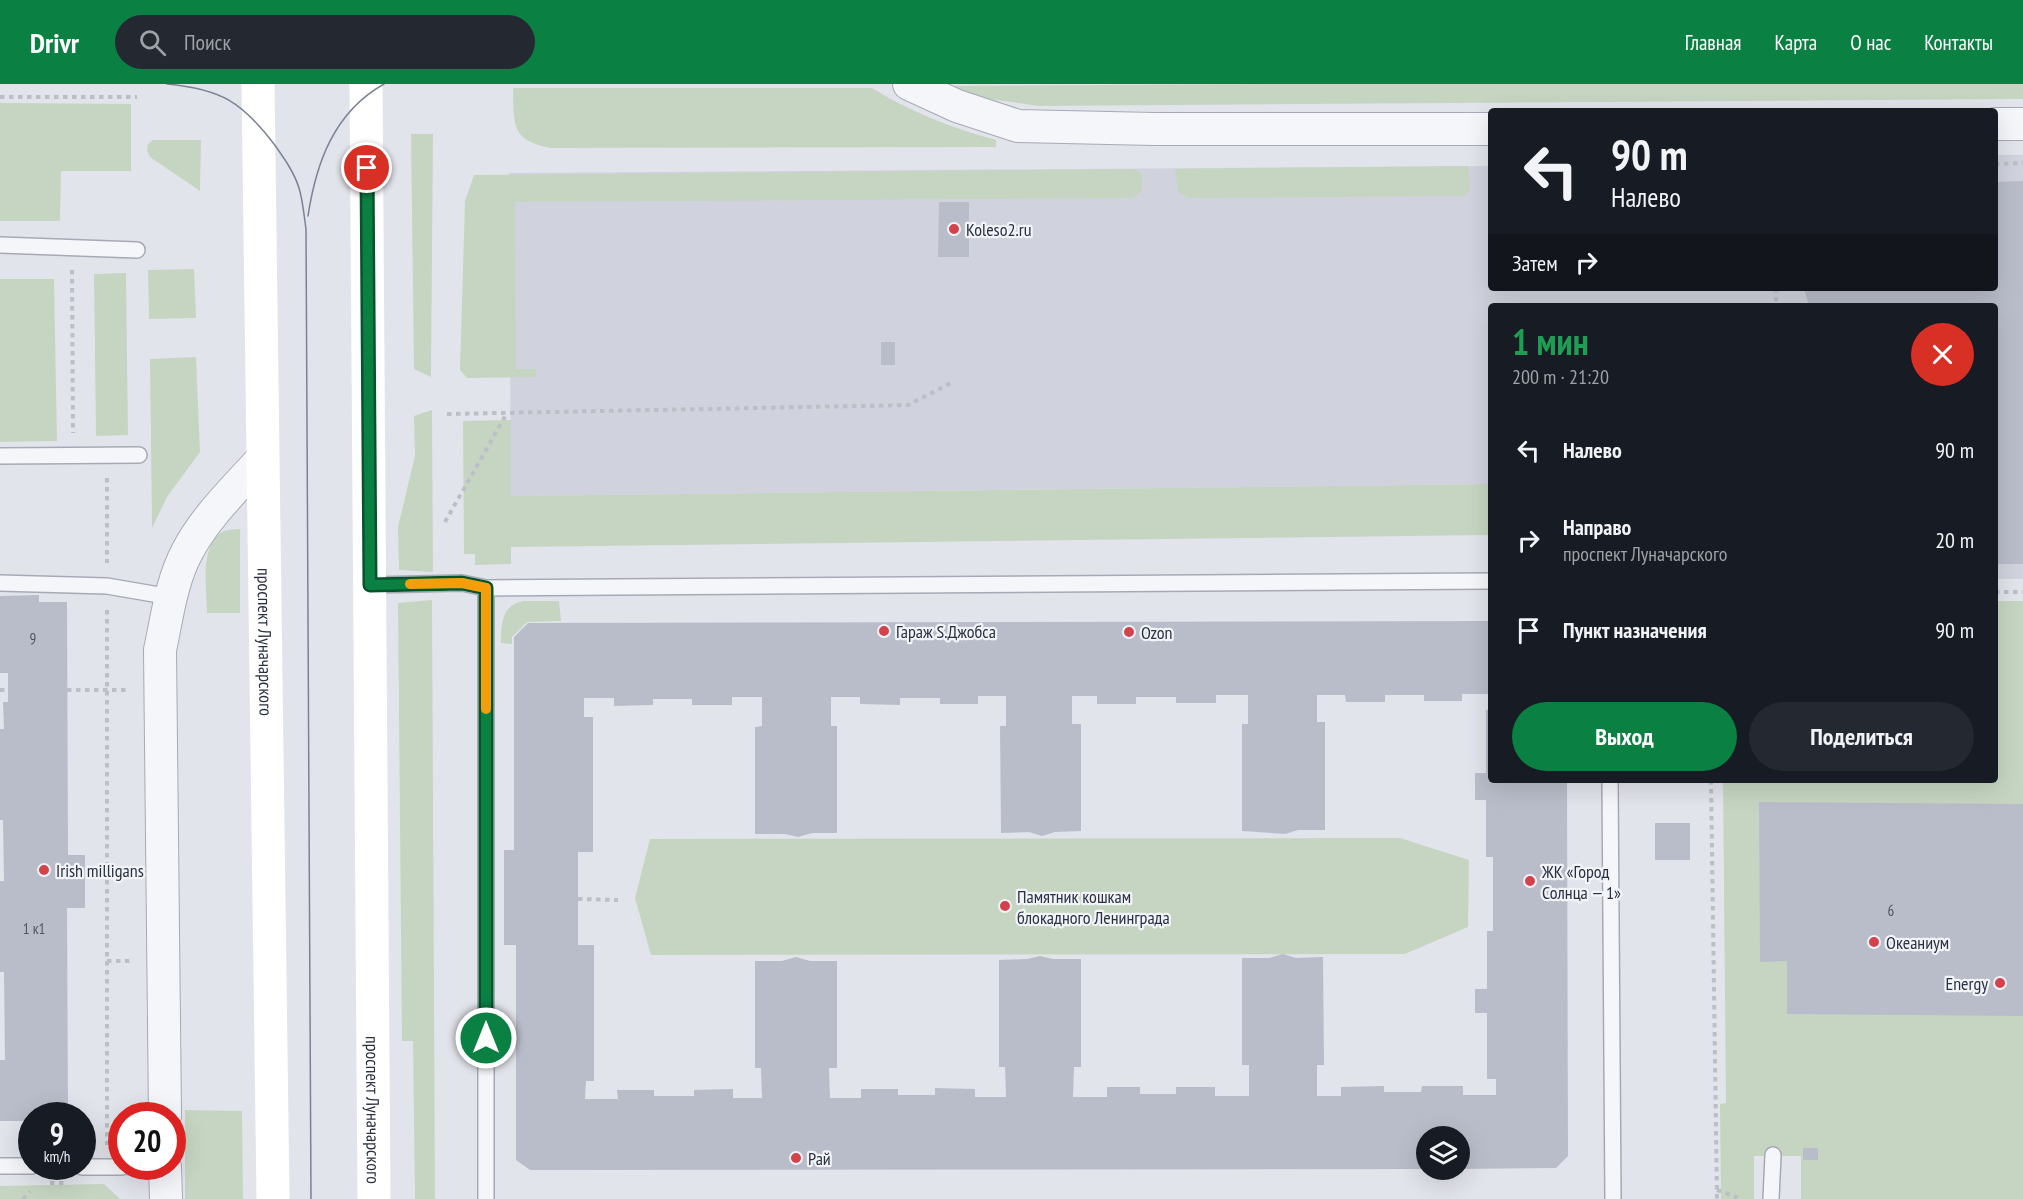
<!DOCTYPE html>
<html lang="ru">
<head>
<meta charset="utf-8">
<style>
  :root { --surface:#171b24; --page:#242831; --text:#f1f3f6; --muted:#9ea1a6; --accent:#0b8043 }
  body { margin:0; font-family:"PT Sans Narrow",sans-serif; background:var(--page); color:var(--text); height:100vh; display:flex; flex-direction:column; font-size:22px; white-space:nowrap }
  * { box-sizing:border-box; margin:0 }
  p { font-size:20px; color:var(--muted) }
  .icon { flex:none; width:33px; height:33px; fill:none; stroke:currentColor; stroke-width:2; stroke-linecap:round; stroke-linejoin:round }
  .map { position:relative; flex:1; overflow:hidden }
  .details { position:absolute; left:1488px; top:219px; width:510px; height:480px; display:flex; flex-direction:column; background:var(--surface); border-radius:6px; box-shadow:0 6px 24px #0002 }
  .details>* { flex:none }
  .banner { position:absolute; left:1488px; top:24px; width:510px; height:183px; border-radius:6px; box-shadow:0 6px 24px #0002; background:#171b24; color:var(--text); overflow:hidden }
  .tools { position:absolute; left:1416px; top:1042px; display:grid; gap:12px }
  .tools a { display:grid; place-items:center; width:54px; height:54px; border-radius:50%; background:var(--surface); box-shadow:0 6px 24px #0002; font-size:30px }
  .speed { position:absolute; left:18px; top:1018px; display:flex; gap:12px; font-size:30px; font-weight:700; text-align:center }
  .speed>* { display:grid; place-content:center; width:78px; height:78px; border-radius:50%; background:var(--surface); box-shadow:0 6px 24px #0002; line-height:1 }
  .speed small { font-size:15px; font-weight:400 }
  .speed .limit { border:9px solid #d22; background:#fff; color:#111 }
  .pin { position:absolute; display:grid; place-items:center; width:51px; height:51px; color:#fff; margin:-26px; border:3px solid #fff; border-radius:50%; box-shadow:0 2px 6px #0007 }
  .me { position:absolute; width:66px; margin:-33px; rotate:0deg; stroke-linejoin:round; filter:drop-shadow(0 0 4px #0008) }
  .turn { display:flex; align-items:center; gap:21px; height:126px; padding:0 24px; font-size:27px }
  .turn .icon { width:78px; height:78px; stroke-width:2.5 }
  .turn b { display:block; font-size:42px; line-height:51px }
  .then { display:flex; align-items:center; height:57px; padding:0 24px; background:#0003; gap:12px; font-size:22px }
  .round { display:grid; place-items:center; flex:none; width:63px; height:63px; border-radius:32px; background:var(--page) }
  .headline { display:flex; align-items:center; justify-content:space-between; height:102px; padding:0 24px }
  h1 { font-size:36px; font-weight:700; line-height:45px; color:#1e9e55 }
  .action { display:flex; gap:12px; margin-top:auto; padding:12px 24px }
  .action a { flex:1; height:69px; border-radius:36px; background:var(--accent); color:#fff; font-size:24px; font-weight:700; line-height:69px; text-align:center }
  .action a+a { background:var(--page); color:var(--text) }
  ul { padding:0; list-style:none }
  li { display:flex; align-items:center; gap:18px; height:90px; padding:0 24px }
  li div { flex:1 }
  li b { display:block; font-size:22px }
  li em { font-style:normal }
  header { display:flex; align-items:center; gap:36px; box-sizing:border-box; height:84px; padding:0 30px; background:var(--accent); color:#fff }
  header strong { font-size:28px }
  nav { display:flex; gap:33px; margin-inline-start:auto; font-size:21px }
  .search { width:420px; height:54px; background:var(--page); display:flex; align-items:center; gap:15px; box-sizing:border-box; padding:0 21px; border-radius:33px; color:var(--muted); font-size:22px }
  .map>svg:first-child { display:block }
  .built { fill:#d0d3dd }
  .green { fill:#c6d5c2 }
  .building { fill:#b9bdc9 }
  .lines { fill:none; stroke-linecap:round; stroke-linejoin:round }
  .service-casing { stroke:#a7aab6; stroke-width:18 }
  .minor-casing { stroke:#a7aab6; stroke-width:34 }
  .path { stroke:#bcbfc6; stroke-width:4; stroke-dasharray:4.5 4.5; stroke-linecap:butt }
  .service { stroke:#f5f6f9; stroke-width:15 }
  .minor { stroke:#f5f6f9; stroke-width:32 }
  .secondary { stroke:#fff; stroke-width:33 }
  .tram { stroke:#7a8295; stroke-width:1.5 }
  .route-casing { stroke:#07532c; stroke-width:15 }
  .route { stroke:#0b8043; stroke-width:10 }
  .slow { stroke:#f59e0b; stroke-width:10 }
  .poi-dot { fill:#d4424c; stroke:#f2f4f8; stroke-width:2 }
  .labels { text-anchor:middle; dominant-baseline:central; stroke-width:4.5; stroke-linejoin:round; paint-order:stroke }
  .number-label { font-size:15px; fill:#4d5365 }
  .poi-label { font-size:18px; fill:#293044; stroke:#f2f4f8; text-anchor:start }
  .street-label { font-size:18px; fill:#293044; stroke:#f2f4f8 }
</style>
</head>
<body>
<header>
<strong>Drivr</strong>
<div class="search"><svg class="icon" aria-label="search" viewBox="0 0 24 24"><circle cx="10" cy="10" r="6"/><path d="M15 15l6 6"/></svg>Поиск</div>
<nav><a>Главная</a><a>Карта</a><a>О нас</a><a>Контакты</a></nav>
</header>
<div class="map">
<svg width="2023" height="1115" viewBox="0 0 2023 1115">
  <rect width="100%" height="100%" fill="#e2e4eb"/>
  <!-- built -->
  <path class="built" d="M1995,71h28v424h-28v-273h-504v178l-980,12 -2,-323 982,-7v122h504z"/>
  <!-- green -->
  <path class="green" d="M1265,0h758v15l-984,7 -57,-8 -30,-12z
    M513,4h359c39,24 79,40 124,52v7l-445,1c-41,-7 -37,-25 -38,-60z
    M0,19l131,1v67h-70l-1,50h-60z
    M411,50h22l-2,243 -17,-8z
    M153,56h48l-1,51 -50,-34 -3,-6 1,-7z
    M1468,82l2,24 -6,6 -276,2 -10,-7 -3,-22z
    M1136,85l6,5v16l-9,8 -618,4 1,167h20l1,8 -70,1 -7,-8 5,-169 9,-26z
    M194,185l2,49 -47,1 -1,-49z
    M126,189l2,162 -32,1 -2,-162z
    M0,195h54l3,162 -57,1z
    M196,273l4,95 -33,45 -15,31 -2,-169z
    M432,326l1,162 -34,-2 -1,-43 17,-71 -1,-40z
    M511,336v76l980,-12v51l-980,12v17l-36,1v-11h-11l-1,-133z
    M240,445v84h-33c0,-22 -8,-68 15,-81 4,-3 13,-2 18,-3z
    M432,516l3,599h-20l-2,-158h-11l-4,-438z
    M524,517h35l2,20 -34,1 -15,15v7l-11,-1c0,-19 0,-38 23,-42z
    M1995,517h28v598h-222v-43h-47v43h-33l-1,-95 6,-1 -3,-323h272z
    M1400,754l69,22 -1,67 -63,27 -754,1 -16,-57 15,-59z
    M185,1026l57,1 1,88h-58z
    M104,1100l16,15h-120v-13z"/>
  <!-- building -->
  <path class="building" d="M2023,97v383h-28v-258h-186l-5,-18h191v-106z
    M939,118h30v55h-31z
    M881,258h14v23h-14z
    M39,511v7h28l1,253h17v53h-18l1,208h-36v5h-32v-61h5l-1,-88h-4v-91h4l-1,-61h-3v-91h4l-1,-27h5v-29h-8v-77z
    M1491,537v73h-29v7h-38v-6h-39v7h-39l-1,-7h-28v27h8v108h-27l-13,4 -43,-3v-107h6v-29h-32v8h-40v-6h-40v7h-39v-8h-25v28h9v107l-26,1 -13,4 -13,-4 -28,1 -1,-107h6v-30h-28v8h-38v-6h-40v7l-40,-1v-7h-29v29h6v107h-25l-14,4 -13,-3h-30v-107l7,-1v-29h-30v8h-40v-6h-39v6l-39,1v-8h-30v19h9v135h-15v93h16v136h-8l-1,18h33l-1,-9h37v6h40v-6l39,-1v9h29l-1,-30h-6v-107h27l14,-4 14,4h27v107h-8l1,30h31v-9h37v6h37v-7l40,1v8h31l-1,-30h-6v-107l28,-1 13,-3 13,3h28v108h-7l-1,30h34v-10h33v7h36v-7h39v9h34v-31h-7v-107h27l14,-4 13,4 27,-1 1,108h-7v31h24v-9l43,-1v6h37l1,-6h41v9h33v-16h-9v-66h-12v-24h12v-58h6v-74h-7v-57h-11v-27h11v-63l5,-1v71h76l1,376 -12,12 -96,1v-32h-34v32l-896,1 -14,-10v-215h-12v-95h10v-213l14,-14z
    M1759,718l264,2v212l-236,-2v-53l-27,1z
    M1655,739h35v37h-35z
    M1803,1064h15v12h-15z"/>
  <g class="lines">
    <defs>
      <path id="service" d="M0,161l137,5
        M0,372l139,-1
        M0,499l107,3 64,11
        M371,501l91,-2 24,5 1005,-7
        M486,504v611
        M1610,696l3,419
        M0,1082h32
        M82,1083h40
        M130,1083h30
        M1771,1115l2,-44"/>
      <path id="minor" d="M909,0l48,22 61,20 136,3h337
        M1995,40h28
        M165,1032l-5,-466c7,-32 11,-68 27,-98 18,-35 49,-64 75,-93
        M165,1083l1,32"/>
    </defs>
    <!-- service casing -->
    <use href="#service" class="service-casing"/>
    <!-- minor casing -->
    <use href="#minor" class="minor-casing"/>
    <!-- path -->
    <path class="path" d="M0,13h137
      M1995,80l28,-1
      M72,186l1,163
      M1776,204v18
      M447,330l461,-9 43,-22
      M107,394v85
      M445,438l62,-109
      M1995,508h28
      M107,526v535
      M0,606h8
      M67,606h61
      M1711,696l6,419
      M578,815l40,1
      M107,877h26
      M50,1099h16
      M1717,1106l25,9
      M23,1115l7,-8"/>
    <!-- service -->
    <use href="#service" class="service"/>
    <!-- minor -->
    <use href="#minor" class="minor"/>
    <!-- secondary -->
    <g class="secondary">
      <path id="s1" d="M258,0l15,1115"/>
      <path id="s2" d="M366,0l8,1115"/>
    </g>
    <!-- tram -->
    <path class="tram" d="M167,0c54,5 75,18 107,60 10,14 20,28 25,44 4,13 5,28 7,41l5,970
      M308,132c8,-53 26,-104 76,-132"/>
  </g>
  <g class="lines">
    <defs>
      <path id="route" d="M367,84l3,417 92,-2 24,5v450"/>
    </defs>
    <!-- route casing -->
    <use href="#route" class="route-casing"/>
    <!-- route -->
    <use href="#route" class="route"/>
    <!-- slow -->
    <path class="slow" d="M410,500l52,-1 24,5v121"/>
  </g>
  <!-- markers -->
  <g class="poi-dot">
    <circle cx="954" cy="145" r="6"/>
    <circle cx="884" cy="547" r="6"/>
    <circle cx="1129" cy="548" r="6"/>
    <circle cx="44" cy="786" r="6"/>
    <circle cx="1530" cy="797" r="6"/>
    <circle cx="1005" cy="822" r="6"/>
    <circle cx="1874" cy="858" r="6"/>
    <circle cx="2000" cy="899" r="6"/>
    <circle cx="796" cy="1074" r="6"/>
  </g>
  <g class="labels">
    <!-- number labels -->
    <g class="number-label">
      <text x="33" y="554">9</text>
      <text x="1891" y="826">6</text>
      <text x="34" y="844">1 к1</text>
    </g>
    <!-- poi labels -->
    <g class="poi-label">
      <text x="966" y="145">Koleso2.ru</text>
      <text x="896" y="547">Гараж S.Джобса</text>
      <text x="1141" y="548">Ozon</text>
      <text x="56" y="786">Irish milligans</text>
      <text x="1542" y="787">ЖК «Город<tspan x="1542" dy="21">Солнца — 1»</tspan></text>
      <text x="1017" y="812">Памятник кошкам<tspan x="1017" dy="21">блокадного Ленинграда</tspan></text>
      <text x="1886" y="858">Океаниум</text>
      <text x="1988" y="899" text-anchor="end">Energy</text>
      <text x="808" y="1074">Рай</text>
    </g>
    <!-- street labels -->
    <g class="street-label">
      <text stroke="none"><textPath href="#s1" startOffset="558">проспект Луначарского</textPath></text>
      <text stroke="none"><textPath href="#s2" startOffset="1026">проспект Луначарского</textPath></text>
    </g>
  </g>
</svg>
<div class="tools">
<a><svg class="icon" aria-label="layers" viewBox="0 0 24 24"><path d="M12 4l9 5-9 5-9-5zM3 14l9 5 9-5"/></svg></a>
</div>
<div class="speed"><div>9<small>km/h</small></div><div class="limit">20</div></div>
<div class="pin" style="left:367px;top:84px;background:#d93025"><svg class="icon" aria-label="arrive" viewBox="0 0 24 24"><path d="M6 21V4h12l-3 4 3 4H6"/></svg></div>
<svg class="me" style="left:486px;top:954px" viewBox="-20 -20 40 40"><circle r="17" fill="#0b8043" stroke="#fff" stroke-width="3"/><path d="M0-11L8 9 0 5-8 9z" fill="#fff"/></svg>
<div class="banner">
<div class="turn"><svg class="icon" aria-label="left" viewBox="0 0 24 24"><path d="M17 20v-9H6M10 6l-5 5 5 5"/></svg><div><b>90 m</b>Налево</div></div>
<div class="then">Затем<svg class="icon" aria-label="right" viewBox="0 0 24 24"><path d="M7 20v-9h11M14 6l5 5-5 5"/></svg></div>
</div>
<section class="details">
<div class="headline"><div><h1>1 мин</h1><p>200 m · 21:20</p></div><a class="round" style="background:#d93025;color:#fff"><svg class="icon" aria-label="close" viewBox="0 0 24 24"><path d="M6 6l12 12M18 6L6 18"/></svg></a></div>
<ul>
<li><svg class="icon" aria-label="left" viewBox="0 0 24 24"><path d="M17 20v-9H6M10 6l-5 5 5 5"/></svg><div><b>Налево</b></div><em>90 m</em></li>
<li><svg class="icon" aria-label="right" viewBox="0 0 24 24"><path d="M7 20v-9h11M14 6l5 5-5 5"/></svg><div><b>Направо</b><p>проспект Луначарского</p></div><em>20 m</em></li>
<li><svg class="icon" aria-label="arrive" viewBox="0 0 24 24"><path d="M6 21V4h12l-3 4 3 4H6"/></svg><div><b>Пункт назначения</b></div><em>90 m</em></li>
</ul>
<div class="action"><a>Выход</a><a>Поделиться</a></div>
</section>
</div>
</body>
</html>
